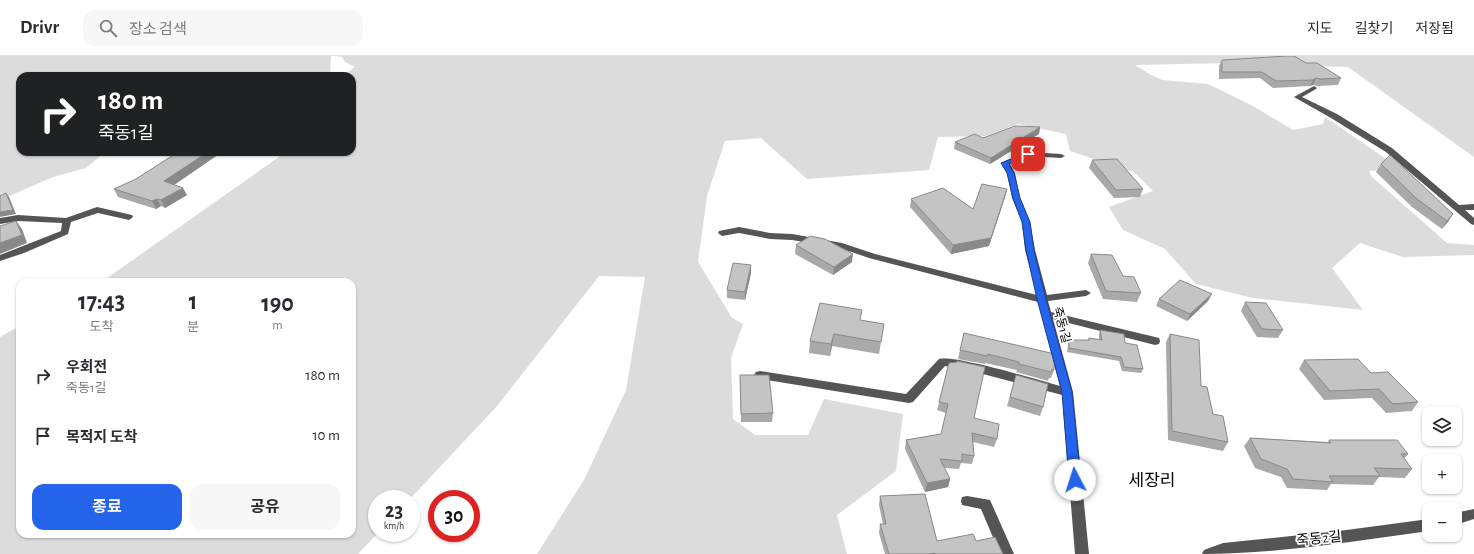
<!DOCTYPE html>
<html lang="ko">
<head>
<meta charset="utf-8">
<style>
  :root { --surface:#fff; --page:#f7f7f7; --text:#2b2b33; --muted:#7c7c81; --line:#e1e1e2; --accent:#2563eb }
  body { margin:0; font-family:"Alegreya Sans","Noto Sans KR",sans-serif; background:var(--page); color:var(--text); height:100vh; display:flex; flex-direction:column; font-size:15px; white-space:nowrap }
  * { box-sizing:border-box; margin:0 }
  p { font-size:13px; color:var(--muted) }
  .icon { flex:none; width:22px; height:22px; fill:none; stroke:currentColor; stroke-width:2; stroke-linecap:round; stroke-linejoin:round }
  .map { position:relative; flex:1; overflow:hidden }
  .side { position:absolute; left:16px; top:222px; width:340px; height:260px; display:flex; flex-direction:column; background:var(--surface); border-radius:12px; box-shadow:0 1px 3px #0004 }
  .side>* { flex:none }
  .banner { position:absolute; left:16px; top:16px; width:340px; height:84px; border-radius:12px; box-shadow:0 1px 3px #0004; background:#202124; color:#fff; overflow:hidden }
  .tools { position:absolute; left:1422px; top:350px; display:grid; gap:8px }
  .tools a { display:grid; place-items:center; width:40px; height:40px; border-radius:8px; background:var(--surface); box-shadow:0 1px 3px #0004; font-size:20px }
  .speed { position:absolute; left:368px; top:434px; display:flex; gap:8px; font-size:20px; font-weight:700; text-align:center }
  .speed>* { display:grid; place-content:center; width:52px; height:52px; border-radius:50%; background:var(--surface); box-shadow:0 1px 3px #0004; line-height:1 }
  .speed small { font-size:10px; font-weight:400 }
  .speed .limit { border:6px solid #d22; background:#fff; color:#111 }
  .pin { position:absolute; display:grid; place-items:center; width:34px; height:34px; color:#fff; margin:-17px; border-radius:8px; box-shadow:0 2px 6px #0006 }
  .me { position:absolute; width:44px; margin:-22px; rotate:355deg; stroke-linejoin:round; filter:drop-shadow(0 0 3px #0008) }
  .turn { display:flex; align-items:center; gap:14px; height:84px; padding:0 16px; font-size:18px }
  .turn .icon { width:52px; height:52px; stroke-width:2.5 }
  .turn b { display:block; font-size:28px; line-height:34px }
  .eta { display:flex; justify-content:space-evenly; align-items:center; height:68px; text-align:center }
  .eta b { font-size:24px; font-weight:700; line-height:28px }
  .action { display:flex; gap:8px; margin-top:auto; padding:8px 16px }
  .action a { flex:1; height:46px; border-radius:12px; background:var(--accent); color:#fff; font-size:16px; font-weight:700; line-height:46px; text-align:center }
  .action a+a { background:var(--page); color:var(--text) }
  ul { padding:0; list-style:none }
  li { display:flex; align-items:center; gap:12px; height:60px; padding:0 16px }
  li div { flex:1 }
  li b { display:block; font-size:15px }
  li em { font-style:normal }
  header { display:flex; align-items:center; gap:24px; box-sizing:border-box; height:56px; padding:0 20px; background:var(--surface); border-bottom:1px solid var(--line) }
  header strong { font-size:19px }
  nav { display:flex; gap:22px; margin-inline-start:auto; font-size:14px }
  .search { width:280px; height:36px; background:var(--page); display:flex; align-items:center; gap:10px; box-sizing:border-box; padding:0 14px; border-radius:12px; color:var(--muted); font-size:15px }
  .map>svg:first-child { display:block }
  .green { fill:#dcdcdc }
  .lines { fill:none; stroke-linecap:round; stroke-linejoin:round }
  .minor { fill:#555; fill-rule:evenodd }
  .wall { fill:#a9a9a9 }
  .shaded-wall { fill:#898989 }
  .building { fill:#c4c4c4; stroke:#898989 }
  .route { fill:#2563eb; stroke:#184099 }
  .labels { text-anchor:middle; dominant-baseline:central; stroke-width:3.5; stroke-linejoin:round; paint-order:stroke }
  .street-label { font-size:12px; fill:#000; stroke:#fff }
  .near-street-label { font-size:14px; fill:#000; stroke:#fff }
  .near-quarter-label { font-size:17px; fill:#000; stroke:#fff }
</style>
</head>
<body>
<header>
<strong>Drivr</strong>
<div class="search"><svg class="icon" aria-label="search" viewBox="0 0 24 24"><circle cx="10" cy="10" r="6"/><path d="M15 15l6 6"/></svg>장소 검색</div>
<nav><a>지도</a><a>길찾기</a><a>저장됨</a></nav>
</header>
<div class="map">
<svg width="1474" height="498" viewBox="0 0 1474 498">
  <rect width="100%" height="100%" fill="#fff"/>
  <!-- green -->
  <path class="green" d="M0,0h331l-1,20h-310v76h85l-19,16 -33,9 -53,23z
    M334,0h1140v101l-126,-90 -120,-4 -93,2 16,10 12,5 45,4 43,21 42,25 30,-6 2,-7 76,52 -32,2 2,5 76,67 27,2v10l-71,2 -43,-14 -28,25 31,42 -110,-12 -57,-14 -31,-35 -42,-19 -14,-23 44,-16 -19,-19 -64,-21 -4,-17 -48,-10 -32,12 -48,1 -9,33 -122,9 -46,-41 -36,3 -18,55 -9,66 34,56 11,6 -12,34 2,61 22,16h53l16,-36 79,15 -7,57 -59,44 10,39h-310l47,-74 42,-90 19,-113 -46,-1 -102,130 -87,93h-33l1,34 -20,21h-358v-217l20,-11v208h332v-252h-253l11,-6 176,-124h66v-76h-6l-1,-2 10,-7 -10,-5 -3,-5z"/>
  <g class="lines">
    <!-- minor -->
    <path class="minor" d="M1314,30l3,2 -1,1 -14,8 35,17 55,34 67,57 15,-1v6h-9l9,8v7l-3,-1 -85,-72 -55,-34 -37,-21z
      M1028,96l33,2 4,2 -4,2 -32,-2 -19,8 5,9 5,25 10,24 5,28 12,45 39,-5 5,3 -5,3 -38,5 3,11 104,25 4,1 1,3 -1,3 -4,1 -102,-26 20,73 16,162h-14l-13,-159 -98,-26 -19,-3 -32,36 -4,1 -149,-24 -4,-1 -2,-3 2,-3 4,-1 146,23 33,-35c17,-4 99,21 121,27l-22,-84 -169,-44 -29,-10 -48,-8 -22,-1 -31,-6 -17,3 -4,-3 1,-2 20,-4 31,6 22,1 50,9 33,11 162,41 -12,-45 -3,-28 -10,-24 -5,-25 -6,-10z
      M97,151l35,8 1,2 -4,3 -31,-7 -27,9 -3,12 -44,19 -24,8v-6l61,-24 1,-8 -44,-2 -18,3v-6l18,-3 48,3z
      M967,440l23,4 24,54h-14l-19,-45 -19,-4 -1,-4 1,-4z
      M1474,453v10l-19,6v-12z
      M1429,463v12c-75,10 -151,23 -227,23l2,-4 19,-7 116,-12z"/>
  </g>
  <!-- wall -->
  <path class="wall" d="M1222,4l84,3 35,15 -3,7 -21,1 -4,-1 -3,1 -37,2 -13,-10 -41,1v-13z
    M1040,71l-1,7 -49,30 -36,-15 1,-7 28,-4z
    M178,96h44l-48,33 13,10 -22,13 -4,-2 -5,3 -38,-12 -4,-8 22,-10z
    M1092,104l51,29 -3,8 -26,1 -25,-30z
    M1381,108l72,50 -11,15 -30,-22 -36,-35z
    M1007,133l-2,8 -16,49 -38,8 -41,-47 1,-8 62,10z
    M796,189l56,17 -19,13 -38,-21z
    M1091,198l32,22 18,17 -4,9 -34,-3 -15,-36z
    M751,209v8l-6,27 -18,-2v-8z
    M1159,243l49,2 -21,20 -31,-15z
    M1245,246l38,28 -5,8 -21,-1 -16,-26z
    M860,264l24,4 -5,30 -47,-8 -2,10 -21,-3 1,-12z
    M1100,274l25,13 18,26 -2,4 -19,-2 -3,-10 -52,-9 1,-7 1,-5h19l1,-2 10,1v-5z
    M964,277l90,37 -3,8h-2l-1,3 -32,-9 1,-2 -32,-7v1l-27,-5z
    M1170,278l31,52 12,28 15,28 -5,9 -55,-11 -2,-98z
    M1304,304l67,13 47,29 -6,9 -26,2 -14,-15 -48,2 -25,-31z
    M949,307l25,55 23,21 -3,8 -21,-5 1,14 -2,8 -11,-1 -2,6 -15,-1 6,11 -2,8 -23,5 -20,-43 1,-9 35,-6 5,-21 -9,-3z
    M1016,319l27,32 -3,9 -33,-10z
    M740,320l33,37 -1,9h-31z
    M1250,382l78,4 1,-2 79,14 -4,5 8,10 -7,9 -26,-1 -6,8 -42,-1 -4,6 -40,-2 -6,-11 -26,-9 -11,-22z
    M880,440l57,45h39l27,13h-118l-6,-21 1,-9h3l-4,-19z"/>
  <!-- shaded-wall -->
  <path class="shaded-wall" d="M1316,22l-3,7 -3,1 3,-6z
    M1040,71l-1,7 -49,30 1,-6z
    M208,96h14l-54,37 -4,-8z
    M183,132l4,7 -22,13 -4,-8z
    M1007,133l-2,8 -16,49 -38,8 2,-9z
    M6,137l3,4 7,17 -16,3v-5z
    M157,143l4,7 -5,3 -4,-8z
    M1453,158l-5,8 -6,7 5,-8z
    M16,165l6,8 5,14 -27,11v-11z
    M853,198l-1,8 -19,13 1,-8z
    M751,209v8l-6,27v-8z
    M1212,238l-4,7 -21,20 3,-7z
    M834,278l-2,12 -2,10 1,-12z
    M950,423l-2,8 -23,5 2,-9z"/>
  <!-- building -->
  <path class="building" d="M1287,0h7l12,7h11l24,15 -21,1 -4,-1 -3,2 -37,1 -14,-9h-40v-12z
    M1015,70l25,1 -49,31 -36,-16 20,-8 8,4z
    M178,96h30l-44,29 19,7 -22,12 -4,-1 -5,2 -38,-12 22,-10z
    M1390,99l63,59 -6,7 -30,-22 -36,-35z
    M1117,103l26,30 -27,1 -24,-30z
    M982,128l25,5 -16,49 -38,7 -42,-46 32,-11 30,21z
    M6,137l7,17 -13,2v-16z
    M16,165l6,14 -22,8v-17z
    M810,180l15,3 28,15 -19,13 -38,-22z
    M1091,198l21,1 11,21 11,1 7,16 -35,-2z
    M733,207l18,2 -6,27 -18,-2z
    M1180,224l32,14 -22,20 -31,-15z
    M1245,246l21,1 17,27 -21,-1z
    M820,247l42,7 -2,10 24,4 -3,18 -47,-8 -3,10 -21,-3z
    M1100,274l24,4 1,9 12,2 6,24 -19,-2 -3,-10 -52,-9v-8h20v-2l13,2z
    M964,277l91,21 -1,16 -2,-1 -1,3 -32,-8v-2l-31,-8 -1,2 -27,-6z
    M1170,278l29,6 2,46 6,1 6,27 10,2 5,26 -56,-11z
    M1358,303l13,14 17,-1 30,30 -25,2 -14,-15 -49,2 -26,-31z
    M957,305l28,6 -11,51 25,6 -2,15 -25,-6 2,23 -12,-2v7l-22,-2 10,20 -23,4 -21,-43 35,-6 7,-30 -9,-2 10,-39 8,-1z
    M740,319h29l4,38 -32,1z
    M1016,319l32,9 -5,23 -33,-10z
    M1250,382l81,5 -2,-3h68l11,14h-7l11,15 -38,-1 6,8h-51l4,6 -40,-3 -6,-10 -26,-10z
    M925,438l12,47 36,-7 3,7 19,-4 8,17h-68v-1l-7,1h-39l-9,-30h6l-6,-28z"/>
  <!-- route -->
  <path class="route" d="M1028,96l4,2 -1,2 -22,8 5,9 6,25 10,24 4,28 12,49 26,93 9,88 -2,4 -4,1 -4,-1 -2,-4 -7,-88 -25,-93 -11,-49 -4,-28 -9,-24 -6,-25 -6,-10z"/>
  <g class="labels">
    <!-- street labels -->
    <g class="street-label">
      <text transform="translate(1062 269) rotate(75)">죽동1길</text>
    </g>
    <!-- near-street labels -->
    <g class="near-street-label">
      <text transform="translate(1319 483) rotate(-6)">죽동2길</text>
    </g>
    <!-- near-quarter labels -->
    <g class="near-quarter-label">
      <text x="1152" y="424">세장리</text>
    </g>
  </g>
</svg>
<div class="tools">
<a><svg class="icon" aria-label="layers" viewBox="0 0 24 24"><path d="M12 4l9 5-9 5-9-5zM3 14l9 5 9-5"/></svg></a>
<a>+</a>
<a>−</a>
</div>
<div class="speed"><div>23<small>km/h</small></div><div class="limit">30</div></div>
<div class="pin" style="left:1028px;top:98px;background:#d93025"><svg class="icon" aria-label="arrive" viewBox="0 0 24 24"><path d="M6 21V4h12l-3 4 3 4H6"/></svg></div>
<svg class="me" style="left:1075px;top:424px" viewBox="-20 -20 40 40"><circle r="19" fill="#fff"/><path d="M0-13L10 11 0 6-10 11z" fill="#2563eb"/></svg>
<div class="banner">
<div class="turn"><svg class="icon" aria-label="right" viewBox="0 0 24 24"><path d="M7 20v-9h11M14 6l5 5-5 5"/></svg><div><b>180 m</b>죽동1길</div></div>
</div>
<section class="side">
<div class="eta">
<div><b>17:43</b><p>도착</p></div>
<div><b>1</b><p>분</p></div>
<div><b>190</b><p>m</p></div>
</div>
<ul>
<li><svg class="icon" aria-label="right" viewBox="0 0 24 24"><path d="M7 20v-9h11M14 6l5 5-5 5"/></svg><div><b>우회전</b><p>죽동1길</p></div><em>180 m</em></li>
<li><svg class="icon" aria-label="arrive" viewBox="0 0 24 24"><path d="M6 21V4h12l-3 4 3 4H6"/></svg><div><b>목적지 도착</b></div><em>10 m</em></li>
</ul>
<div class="action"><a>종료</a><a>공유</a></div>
</section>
</div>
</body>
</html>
